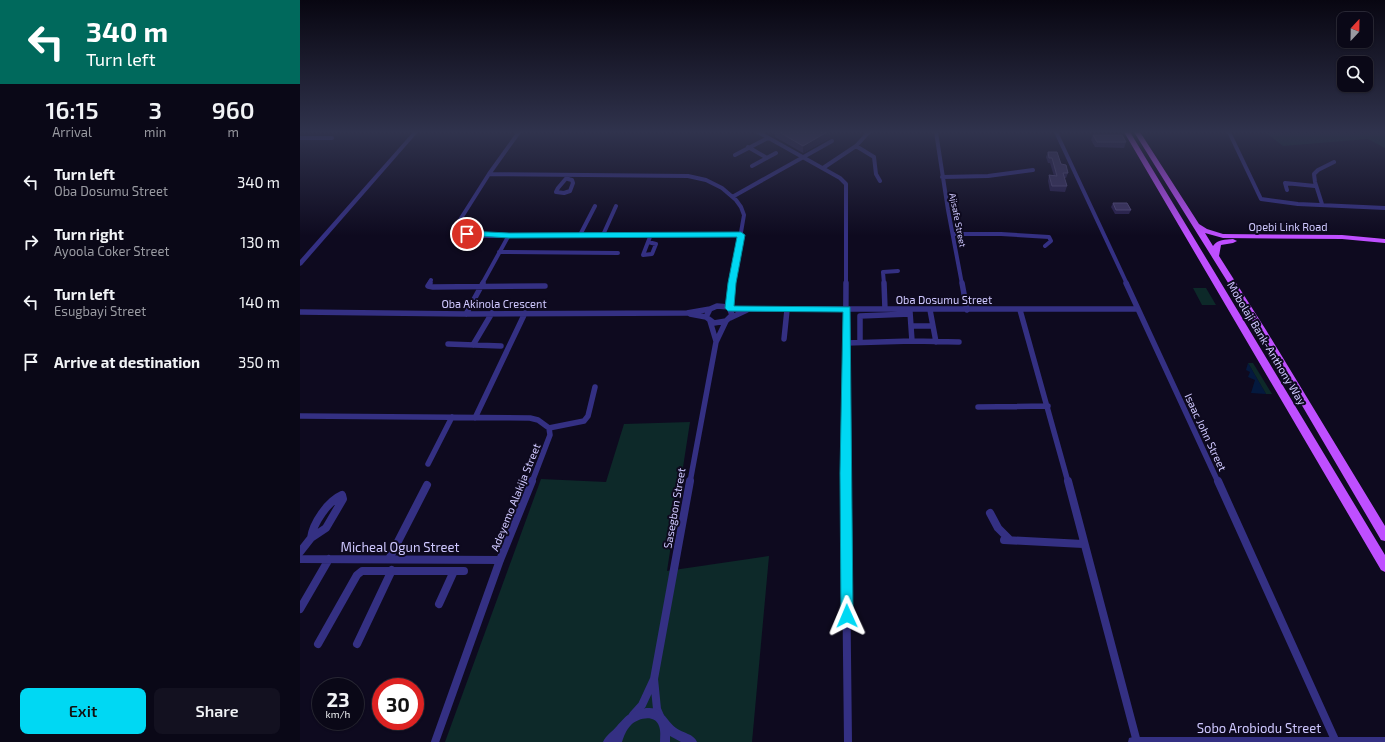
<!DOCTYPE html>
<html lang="en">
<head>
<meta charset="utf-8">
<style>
  :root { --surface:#0a0817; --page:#131120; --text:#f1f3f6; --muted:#999aa1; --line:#2a2936; --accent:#00d8f3 }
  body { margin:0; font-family:"Exo 2",sans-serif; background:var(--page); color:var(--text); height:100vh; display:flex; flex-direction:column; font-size:15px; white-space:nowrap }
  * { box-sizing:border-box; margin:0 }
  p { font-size:13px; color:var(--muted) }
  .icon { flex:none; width:22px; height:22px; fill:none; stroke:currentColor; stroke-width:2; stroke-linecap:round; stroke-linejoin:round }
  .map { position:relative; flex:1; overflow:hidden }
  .side { display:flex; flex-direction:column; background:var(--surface); width:300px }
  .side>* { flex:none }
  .banner { background:#00695c; color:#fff; overflow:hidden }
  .needle { width:26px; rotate:22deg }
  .fabs { position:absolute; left:1037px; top:12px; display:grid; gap:8px }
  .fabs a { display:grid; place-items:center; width:36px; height:36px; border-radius:8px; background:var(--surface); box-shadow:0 1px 3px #0004,0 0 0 1px var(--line); font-size:20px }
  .speed { position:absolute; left:12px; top:678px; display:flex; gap:8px; font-size:20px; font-weight:700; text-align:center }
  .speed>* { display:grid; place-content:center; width:52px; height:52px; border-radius:50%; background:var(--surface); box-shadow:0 1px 3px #0004,0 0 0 1px var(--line); line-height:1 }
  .speed small { font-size:10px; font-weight:400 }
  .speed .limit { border:6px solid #d22; background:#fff; color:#111 }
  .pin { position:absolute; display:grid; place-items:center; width:34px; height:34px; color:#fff; margin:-17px; border:2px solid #fff; border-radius:50%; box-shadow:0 1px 4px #0007 }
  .me { position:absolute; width:44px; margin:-22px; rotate:359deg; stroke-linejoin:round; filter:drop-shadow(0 0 3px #0008) }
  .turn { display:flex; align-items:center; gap:14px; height:84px; padding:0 20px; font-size:18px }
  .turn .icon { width:52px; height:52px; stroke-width:2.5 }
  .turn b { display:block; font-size:28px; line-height:34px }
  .eta { display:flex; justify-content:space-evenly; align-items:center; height:68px; text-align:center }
  .eta b { font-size:24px; font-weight:600; line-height:28px }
  .button { display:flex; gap:8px; margin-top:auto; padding:8px 20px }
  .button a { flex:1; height:46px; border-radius:8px; background:var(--accent); color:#111; font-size:16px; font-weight:600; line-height:46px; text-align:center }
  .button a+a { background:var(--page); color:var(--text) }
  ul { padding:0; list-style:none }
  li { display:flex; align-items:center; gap:12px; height:60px; padding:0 20px }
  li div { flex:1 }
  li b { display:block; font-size:15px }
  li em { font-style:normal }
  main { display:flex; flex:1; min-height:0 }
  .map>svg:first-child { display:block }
  .green { fill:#0d2929 }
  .water { fill:#04193e }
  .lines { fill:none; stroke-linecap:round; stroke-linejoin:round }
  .minor-far2 { stroke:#343083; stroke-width:4 }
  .minor-far1 { stroke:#343083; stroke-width:5.5 }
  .minor { stroke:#343083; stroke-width:8 }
  .tertiary { fill:#343083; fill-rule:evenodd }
  .primary { fill:#bf4fff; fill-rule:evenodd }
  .wall { fill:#2a214f }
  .shaded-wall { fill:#181034 }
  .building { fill:#3c3362; stroke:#534a7b }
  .route { fill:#00d8f3; stroke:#008c9e }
  .labels { text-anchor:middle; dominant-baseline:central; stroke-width:4; stroke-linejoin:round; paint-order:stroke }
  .far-street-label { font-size:9px; fill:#cfc8ff; stroke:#0e0a1f }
  .street-label { font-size:11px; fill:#cfc8ff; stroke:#0e0a1f }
  .near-street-label { font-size:13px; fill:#cfc8ff; stroke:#0e0a1f }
</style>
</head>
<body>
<main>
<section class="side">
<div class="banner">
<div class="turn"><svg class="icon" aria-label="left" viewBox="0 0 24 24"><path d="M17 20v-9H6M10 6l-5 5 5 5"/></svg><div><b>340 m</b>Turn left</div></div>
</div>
<div class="eta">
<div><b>16:15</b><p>Arrival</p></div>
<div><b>3</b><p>min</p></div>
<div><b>960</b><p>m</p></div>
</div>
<ul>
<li><svg class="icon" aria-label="left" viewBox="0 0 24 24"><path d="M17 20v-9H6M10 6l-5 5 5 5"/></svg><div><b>Turn left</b><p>Oba Dosumu Street</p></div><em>340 m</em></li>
<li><svg class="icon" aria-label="right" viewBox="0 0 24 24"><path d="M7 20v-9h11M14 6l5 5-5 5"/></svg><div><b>Turn right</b><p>Ayoola Coker Street</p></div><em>130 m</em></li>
<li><svg class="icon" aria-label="left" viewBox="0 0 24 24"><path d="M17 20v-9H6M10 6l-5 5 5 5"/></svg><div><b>Turn left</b><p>Esugbayi Street</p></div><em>140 m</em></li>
<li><svg class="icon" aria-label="arrive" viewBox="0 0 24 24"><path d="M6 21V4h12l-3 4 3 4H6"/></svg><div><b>Arrive at destination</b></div><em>350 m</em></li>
</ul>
<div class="button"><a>Exit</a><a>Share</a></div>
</section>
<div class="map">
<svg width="1085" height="742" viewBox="0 0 1085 742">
  <rect width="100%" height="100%" fill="#0e0a1f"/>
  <!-- green -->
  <path class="green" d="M965,132h120v16l-17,-9 -85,7z
    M893,288h13l10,17h-14z
    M948,363h5l19,31h-6z
    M390,422l-23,149 102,-15 -17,186h-307l96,-263 65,3 18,-58z"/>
  <!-- water -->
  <path class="water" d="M948,363l18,31 -15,-1 4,-13 -7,-3 2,-5 -4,-2z"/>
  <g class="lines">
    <!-- minor-far2 -->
    <path class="minor-far2" d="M219,132l-30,42 -31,49v4c7,6 14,8 24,9l259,-1
      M458,132l82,46 6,6v100
      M636,132l12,78 14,74
      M756,132l71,152
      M929,132l32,67 37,5 87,4
      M0,138h32
      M556,146l18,11 2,17 4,7
      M448,147l19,11
      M435,155l33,-17
      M452,166l24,-13
      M523,168l33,-22 13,-14
      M189,174l199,2 18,4 16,8 14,12 5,7 3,8 -12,69
      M642,177l46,-1 45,-6
      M268,179l4,1 1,3 -3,8 -6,2 -8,-1 2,-4 11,-13
      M987,190l-2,-7 30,3
      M434,196l98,-55
      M1022,204l-7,-22 -1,-8 4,-4 16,-8
      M653,234h48l48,3 2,4 -6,5
      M280,235l15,-29
      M303,235l13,-29
      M348,242l8,2 -4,10 -9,1z
      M348,242l2,-5
      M199,252l119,1
      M129,284l2,-4
      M182,284l27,-49
      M584,284l-1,-12 15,-1"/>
    <!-- minor-far1 -->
    <path class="minor-far1" d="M130,283l-2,3 5,1 112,-1
      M584,283l1,26
      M662,283l5,27
      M826,283l92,199
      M417,306l12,1 3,8 -6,6 -12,2 -8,-6 4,-8z
      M429,307l3,-24
      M431,309h407
      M630,310l6,32
      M720,310l48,172
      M0,312l166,2 221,-1 23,-4
      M166,314l17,-31
      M390,314l16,3
      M430,318l17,-8
      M410,321l6,20
      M612,326h21
      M484,339l3,-29
      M612,341l47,1
      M560,342v-26l50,-2
      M546,343l66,-2 -2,-29
      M148,344l53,2
      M173,345l19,-32
      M678,407l70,-1
      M0,416l230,2 8,2 11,8 1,7 -18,47
      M175,418l50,-105
      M249,428l35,-7 4,-5 7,-29
      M128,464l24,-47
      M390,482l26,-140 10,-21
      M545,482l1,-199"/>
    <!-- minor -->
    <path class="minor" d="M545,481l3,261
      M768,481l69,261
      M918,481l118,261
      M42,495l1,4 -17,29 -15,10c2,-15 17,-37 31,-43z
      M690,513l8,15 12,12
      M704,540l79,4
      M0,552l11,-14
      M0,559l200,1
      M89,559l38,-74
      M154,571h10
      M0,609l29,-50
      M18,644l39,-69 5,-4h92l-15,33
      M57,644l35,-74
      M354,679l3,30 3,7
      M333,715l9,-10 12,-26 36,-198
      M135,742l65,-182 32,-79"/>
    <!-- tertiary -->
    <path class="tertiary" d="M113,132h5l-116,133 -2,1v-6z
      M346,708c4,0 9,0 12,2 8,5 11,13 18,18 7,5 18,6 21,14h-16l-11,-6v6h-10c0,-5 1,-11 -1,-16 -4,-12 -21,-8 -28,-1 -5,5 -7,11 -9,17h-19c3,-7 10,-11 14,-16 11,-12 12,-14 29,-18z
      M833,737h252v5h-257l1,-4z"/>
    <!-- primary -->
    <path class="primary" d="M824,132h6l255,423v17l-4,-2z
      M834,132h6l59,92 8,5 16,5 119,1 43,4v4l-43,-4 -119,-1 -18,-5 8,13c5,-7 12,-6 20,-7l4,2 -4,2 -12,2 -2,11 47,74 119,196v15l-4,-1 -121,-206z"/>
  </g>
  <!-- wall -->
  <path class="wall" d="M474,132h56v6l-27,15 -28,-16z
    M793,135l33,7 -2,6 -29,-1 -4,-7z
    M748,152l13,12 7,9 -2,5h-2l3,8 -2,6 -15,-1 -2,-10 1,-6 5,1 -4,-13h-2l-2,-6z
    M813,203l18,7 -2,4h-14l-4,-7z"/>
  <!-- shaded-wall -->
  <path class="shaded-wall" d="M527,132h3v6l-27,15v-7z"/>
  <!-- building -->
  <path class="building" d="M479,132h48l-24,14z
    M793,135h29l4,7h-29z
    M748,152h9l4,12 5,1 2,8h-5l4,13h-15l-3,-11 8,1 -5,-18h-3z
    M813,203h14l4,7h-15z"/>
  <!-- sky -->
  <linearGradient id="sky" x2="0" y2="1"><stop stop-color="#080611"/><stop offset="0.56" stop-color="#30334d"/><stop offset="1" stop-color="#30334d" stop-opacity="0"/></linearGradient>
  <rect width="1085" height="236" fill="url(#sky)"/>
  <!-- route -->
  <path class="route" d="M167,231l42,2 232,-1 4,3 -9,48 -2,23 116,1 3,309 -2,4 -4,2 -4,-2 -2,-4 -1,-143 3,-161 -115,-1 -3,-3 3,-25 9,-46 -228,1 -45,-3v-3z"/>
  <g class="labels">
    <!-- far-street labels -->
    <g class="far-street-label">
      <text transform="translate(658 220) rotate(79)">Ajisafe Street</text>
    </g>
    <!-- street labels -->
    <g class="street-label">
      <text x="988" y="226">Opebi Link Road</text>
      <text x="644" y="299">Oba Dosumu Street</text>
      <text x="194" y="303">Oba Akinola Crescent</text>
      <text transform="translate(967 343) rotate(59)">Mobolaji Bank-Anthony Way</text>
      <text transform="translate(906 432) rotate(65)">Isaac John Street</text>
      <text transform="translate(215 497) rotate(-68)">Adeyemo Alakija Street</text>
      <text transform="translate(374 508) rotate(-80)">Sasegbon Street</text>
    </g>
    <!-- near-street labels -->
    <g class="near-street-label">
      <text x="100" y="547">Micheal Ogun Street</text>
      <text x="959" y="728">Sobo Arobiodu Street</text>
    </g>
  </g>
</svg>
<div class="fabs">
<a><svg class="needle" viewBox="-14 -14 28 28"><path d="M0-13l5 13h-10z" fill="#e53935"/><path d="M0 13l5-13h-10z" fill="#999aa1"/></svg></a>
<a><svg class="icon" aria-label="search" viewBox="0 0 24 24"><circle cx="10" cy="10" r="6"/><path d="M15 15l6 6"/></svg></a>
</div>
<div class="speed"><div>23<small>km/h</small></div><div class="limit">30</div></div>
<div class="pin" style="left:167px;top:234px;background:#d93025"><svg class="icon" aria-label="arrive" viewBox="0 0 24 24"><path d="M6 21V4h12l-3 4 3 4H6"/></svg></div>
<svg class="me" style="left:547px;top:616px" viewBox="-20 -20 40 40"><path d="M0-17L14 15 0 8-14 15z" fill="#00d8f3" stroke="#fff" stroke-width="4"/></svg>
</div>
</main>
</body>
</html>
